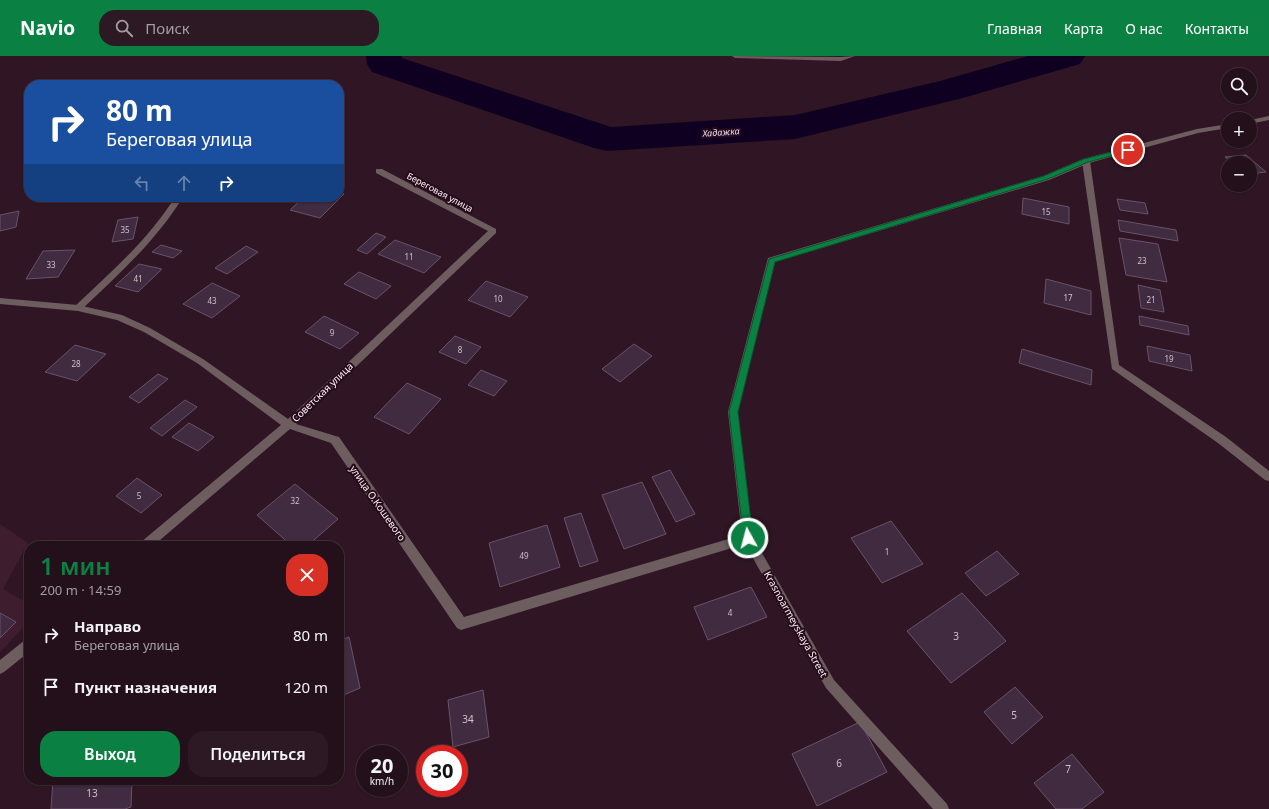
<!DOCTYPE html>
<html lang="ru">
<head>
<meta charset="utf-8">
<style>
  :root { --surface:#24101b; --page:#2c1924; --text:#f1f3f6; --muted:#a39da3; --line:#41303a; --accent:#0b8043 }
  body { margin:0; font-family:"Noto Sans",sans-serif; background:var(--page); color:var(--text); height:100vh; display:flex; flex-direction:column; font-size:15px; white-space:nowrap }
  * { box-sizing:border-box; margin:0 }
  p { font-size:13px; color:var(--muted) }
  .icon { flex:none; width:22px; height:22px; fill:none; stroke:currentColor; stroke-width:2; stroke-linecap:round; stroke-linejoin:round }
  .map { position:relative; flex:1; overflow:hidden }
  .side { position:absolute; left:24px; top:485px; width:320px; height:244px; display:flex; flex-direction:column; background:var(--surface); border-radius:16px; box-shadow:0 1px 3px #0004,0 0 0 1px var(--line) }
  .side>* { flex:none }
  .guide { position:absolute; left:24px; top:24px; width:320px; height:122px; border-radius:16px; box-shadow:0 1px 3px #0004,0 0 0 1px var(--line); background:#1a4fa0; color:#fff; overflow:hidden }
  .buttons { position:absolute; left:1221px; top:12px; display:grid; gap:8px }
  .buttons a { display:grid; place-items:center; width:36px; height:36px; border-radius:50%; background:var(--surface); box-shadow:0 1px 3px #0004,0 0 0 1px var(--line); font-size:20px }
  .speed { position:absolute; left:356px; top:689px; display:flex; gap:8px; font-size:20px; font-weight:700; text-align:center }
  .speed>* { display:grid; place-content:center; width:52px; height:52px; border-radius:50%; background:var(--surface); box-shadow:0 1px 3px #0004,0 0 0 1px var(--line); line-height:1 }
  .speed small { font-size:10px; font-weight:400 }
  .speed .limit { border:6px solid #d22; background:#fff; color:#111 }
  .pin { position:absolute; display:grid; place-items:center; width:34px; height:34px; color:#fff; margin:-17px; border:2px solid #fff; border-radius:50%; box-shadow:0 1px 4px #0007 }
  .me { position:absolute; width:44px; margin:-22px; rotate:353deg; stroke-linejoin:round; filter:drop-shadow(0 0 3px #0008) }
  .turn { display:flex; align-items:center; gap:14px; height:84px; padding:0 16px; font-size:18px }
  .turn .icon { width:52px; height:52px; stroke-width:2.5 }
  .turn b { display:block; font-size:28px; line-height:34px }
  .lanes { display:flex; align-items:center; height:38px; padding:0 16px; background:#0003; justify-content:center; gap:20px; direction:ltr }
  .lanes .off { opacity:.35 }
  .round { display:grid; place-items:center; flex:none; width:42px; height:42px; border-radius:16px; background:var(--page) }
  .summary { display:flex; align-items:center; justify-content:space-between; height:68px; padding:0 16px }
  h1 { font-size:24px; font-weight:600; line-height:30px; color:var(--accent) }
  .primary-button { display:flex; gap:8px; margin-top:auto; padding:8px 16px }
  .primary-button a { flex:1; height:46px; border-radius:16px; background:var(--accent); color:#fff; font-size:16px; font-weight:600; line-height:46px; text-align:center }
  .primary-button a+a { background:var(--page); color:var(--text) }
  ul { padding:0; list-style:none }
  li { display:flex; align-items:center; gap:12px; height:52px; padding:0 16px }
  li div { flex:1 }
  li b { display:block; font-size:15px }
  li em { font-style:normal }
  header { display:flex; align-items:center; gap:24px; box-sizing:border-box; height:56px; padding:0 20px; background:var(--accent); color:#fff }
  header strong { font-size:19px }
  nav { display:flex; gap:22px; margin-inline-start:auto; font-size:14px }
  .search { width:280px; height:36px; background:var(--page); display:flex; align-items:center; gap:10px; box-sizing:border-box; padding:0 14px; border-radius:16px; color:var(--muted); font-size:15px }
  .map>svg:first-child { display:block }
  .built { fill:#3e1d2f }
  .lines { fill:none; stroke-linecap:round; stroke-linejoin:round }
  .river { fill:#0f0021; fill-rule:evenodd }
  .building { fill:#402b40; stroke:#6a526a }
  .service { fill:#6e5d5f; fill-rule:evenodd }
  .minor { fill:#6e5d5f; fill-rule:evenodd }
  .route { fill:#0b8043; stroke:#07532c }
  .labels { text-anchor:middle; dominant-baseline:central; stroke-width:4; stroke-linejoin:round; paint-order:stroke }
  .number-label { font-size:8px; fill:#cec0c8 }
  .far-water-label { font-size:9px; font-style:italic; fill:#e7dbfb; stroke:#260c1a }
  .far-street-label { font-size:9px; fill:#fdf1f6; stroke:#260c1a }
  .street-label { font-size:10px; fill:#fdf1f6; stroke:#260c1a }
  .near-number-label { font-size:10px; fill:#cec0c8 }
</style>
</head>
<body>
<header>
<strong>Navio</strong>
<div class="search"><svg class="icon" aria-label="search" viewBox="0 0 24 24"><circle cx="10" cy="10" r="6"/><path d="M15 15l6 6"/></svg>Поиск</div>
<nav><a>Главная</a><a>Карта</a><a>О нас</a><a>Контакты</a></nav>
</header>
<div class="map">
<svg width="1269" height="753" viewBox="0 0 1269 753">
  <rect width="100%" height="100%" fill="#301624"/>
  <!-- built -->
  <path class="built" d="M0,468l28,19 -25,46 26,15v17l-29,31z"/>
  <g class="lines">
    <!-- river -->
    <path class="river" d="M366,0h36v2l209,69 184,-12 145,-34 88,-25h57l-5,8 -117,34 -168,41 -187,12 -14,-3 -222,-76 -5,-8z"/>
  </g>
  <!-- building -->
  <path class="building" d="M1246,99l20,17 -16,2v-11h-17l-8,-6z
    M339,137l5,1 -24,24 -30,-8 14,-13h35z
    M1023,142l46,9v17l-47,-10z
    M1117,143l28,4 3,11 -28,-4z
    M19,155l-3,16 -16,4v-16z
    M138,161l-5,22 -21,3 6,-22z
    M1118,164l58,10 2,11 -58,-10z
    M376,177l10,4 -19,17 -10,-4z
    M1119,182l39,6 9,38 -41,-7z
    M395,184l46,17 -17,16 -46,-19z
    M161,189l21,6 -9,7 -21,-6z
    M246,190l12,6 -31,22 -12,-6z
    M75,194l-17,27 -32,2 17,-28z
    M139,208l23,5 -24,23 -23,-6z
    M359,216l32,14 -15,13 -32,-15z
    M1046,223l45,12v24l-47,-12z
    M486,225l42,16 -18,20 -42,-17z
    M212,227l28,13 -28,22 -29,-14z
    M1138,229l22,5 4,22 -23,-4z
    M324,260l35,17 -19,16 -35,-17z
    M1139,260l49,10 1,9 -49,-10z
    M455,280l26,11 -15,17 -27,-12z
    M634,288l18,12 -32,26 -18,-13z
    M75,289l31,9 -29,27 -32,-9z
    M1147,290l43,9 2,16 -43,-10z
    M1022,293l70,21 -1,15 -72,-22z
    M481,314l26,11 -13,15 -26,-11z
    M158,318l10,5 -29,24 -10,-6z
    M407,327l34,16 -32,35 -35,-17z
    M185,344l12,7 -35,29 -12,-8z
    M189,367l25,14 -16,14 -26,-14z
    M670,414l25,44 -19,8 -24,-45z
    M137,422l25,17 -21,18 -25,-17z
    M642,426l24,52 -42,15 -22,-54z
    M295,428l43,35 -31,27h-15l-35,-31z
    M581,457l17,48 -18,6 -16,-49z
    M891,465l32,43 -41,19 -31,-45z
    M547,469l13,42 -60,20 -11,-44z
    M53,484l9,6h-16z
    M997,495l22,23 -33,22 -21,-23z
    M751,531l16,30 -59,23 -14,-33z
    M962,537l44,48 -55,42 -44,-52z
    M0,557l16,9 -16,16z
    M349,581l11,51 -21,9v-56z
    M1015,631l28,30 -31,27 -28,-32z
    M483,634l6,47 -36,10 -5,-47z
    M860,666l27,50 -70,34 -25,-52z
    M1072,698l32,38 -22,17h-26l-22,-26z
    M53,724h79l-1,27 -6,2h-74z"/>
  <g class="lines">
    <!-- service -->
    <path class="service" d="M1083,103h6l1,2 29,204 107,72 43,34v10l-4,-1 -47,-37 -106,-74 -30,-208z
      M175,141h8c-27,44 -65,78 -102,113h-6l-1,-2 1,-2c36,-34 74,-67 100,-109z"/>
    <!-- minor -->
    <path class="minor" d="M732,0l109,1 14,-1 -14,5 -106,-3z
      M1269,60v4l-19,4v-4z
      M1228,68v4l-30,5 -109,30 -40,17 -274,82 -37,150 15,125 81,143 113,124 2,5h-16l-107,-121 -81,-144 -284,86 -4,-2 -126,-185 -41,-14 -137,117h-14l2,-4 140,-117 -84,-62 -53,-31 -27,-12 -39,-9 -78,-7v-6l78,7 44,10 28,13 53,31 85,60 200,-188 -112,-58v-4h6l114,60v4l-200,191 43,13 125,180 278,-82 -14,-123 40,-154 275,-82 40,-17 114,-30z
      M29,582v14l-25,20 -4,2v-14l25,-20z"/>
  </g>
  <!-- route -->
  <path class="route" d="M1128,92h2v3l-42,11 -40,17 -273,83 -37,150 15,126 -1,4 -4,1 -4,-1 -15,-130 40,-153 275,-83 40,-17z"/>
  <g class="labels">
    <!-- number labels -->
    <g class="number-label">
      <text x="1046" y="155">15</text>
      <text x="125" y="173">35</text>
      <text x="409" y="200">11</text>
      <text x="1142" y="204">23</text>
      <text x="51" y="208">33</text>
      <text x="138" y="222">41</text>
      <text x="1068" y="241">17</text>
      <text x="498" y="242">10</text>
      <text x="1151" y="243">21</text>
      <text x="212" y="244">43</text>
      <text x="332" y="276">9</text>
      <text x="460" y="293">8</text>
      <text x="1169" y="302">19</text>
      <text x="76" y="307">28</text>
      <text x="139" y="439">5</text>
      <text x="295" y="444">32</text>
      <text x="887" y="495">1</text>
      <text x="524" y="499">49</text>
      <text x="730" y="556">4</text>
    </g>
    <!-- far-water labels -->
    <g class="far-water-label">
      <text transform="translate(721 76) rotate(-4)">Хадажка</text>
    </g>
    <!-- far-street labels -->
    <g class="far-street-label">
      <text transform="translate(440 136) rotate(28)">Береговая улица</text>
    </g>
    <!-- street labels -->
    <g class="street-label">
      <text transform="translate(322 336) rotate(-44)">Советская улица</text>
      <text transform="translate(378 447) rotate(55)">улица О.Кошевого</text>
      <text transform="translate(796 568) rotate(61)">Krasnoarmeyskaya Street</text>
    </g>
    <!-- near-number labels -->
    <g class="near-number-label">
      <text x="956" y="580">3</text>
      <text x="1014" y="659">5</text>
      <text x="468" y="663">34</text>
      <text x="839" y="707">6</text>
      <text x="1068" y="713">7</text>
      <text x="92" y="737">13</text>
    </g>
  </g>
</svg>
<div class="buttons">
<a><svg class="icon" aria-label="search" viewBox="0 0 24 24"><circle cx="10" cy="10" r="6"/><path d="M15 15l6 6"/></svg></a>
<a>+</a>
<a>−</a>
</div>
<div class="speed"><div>20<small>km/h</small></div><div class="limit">30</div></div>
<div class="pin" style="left:1128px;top:94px;background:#d93025"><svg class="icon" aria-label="arrive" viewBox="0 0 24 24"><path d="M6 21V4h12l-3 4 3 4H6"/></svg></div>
<svg class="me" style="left:748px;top:482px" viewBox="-20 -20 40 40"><circle r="17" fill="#0b8043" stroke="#fff" stroke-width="3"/><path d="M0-11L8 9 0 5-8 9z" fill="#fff"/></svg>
<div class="guide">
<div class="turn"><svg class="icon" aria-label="right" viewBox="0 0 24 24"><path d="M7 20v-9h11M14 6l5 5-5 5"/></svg><div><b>80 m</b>Береговая улица</div></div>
<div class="lanes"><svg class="icon off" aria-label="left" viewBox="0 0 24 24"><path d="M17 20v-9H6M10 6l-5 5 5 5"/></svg><svg class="icon off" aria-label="ahead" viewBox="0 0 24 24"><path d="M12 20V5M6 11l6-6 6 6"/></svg><svg class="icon" aria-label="right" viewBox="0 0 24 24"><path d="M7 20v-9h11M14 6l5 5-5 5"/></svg></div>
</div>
<section class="side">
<div class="summary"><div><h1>1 мин</h1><p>200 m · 14:59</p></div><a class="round" style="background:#d93025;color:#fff"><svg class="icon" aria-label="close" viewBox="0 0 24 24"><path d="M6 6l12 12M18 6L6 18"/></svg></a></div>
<ul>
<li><svg class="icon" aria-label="right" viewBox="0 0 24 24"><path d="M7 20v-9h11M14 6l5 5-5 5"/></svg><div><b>Направо</b><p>Береговая улица</p></div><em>80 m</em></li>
<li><svg class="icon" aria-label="arrive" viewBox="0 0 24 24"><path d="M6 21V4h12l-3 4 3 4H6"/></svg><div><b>Пункт назначения</b></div><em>120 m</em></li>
</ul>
<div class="primary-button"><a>Выход</a><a>Поделиться</a></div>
</section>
</div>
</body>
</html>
